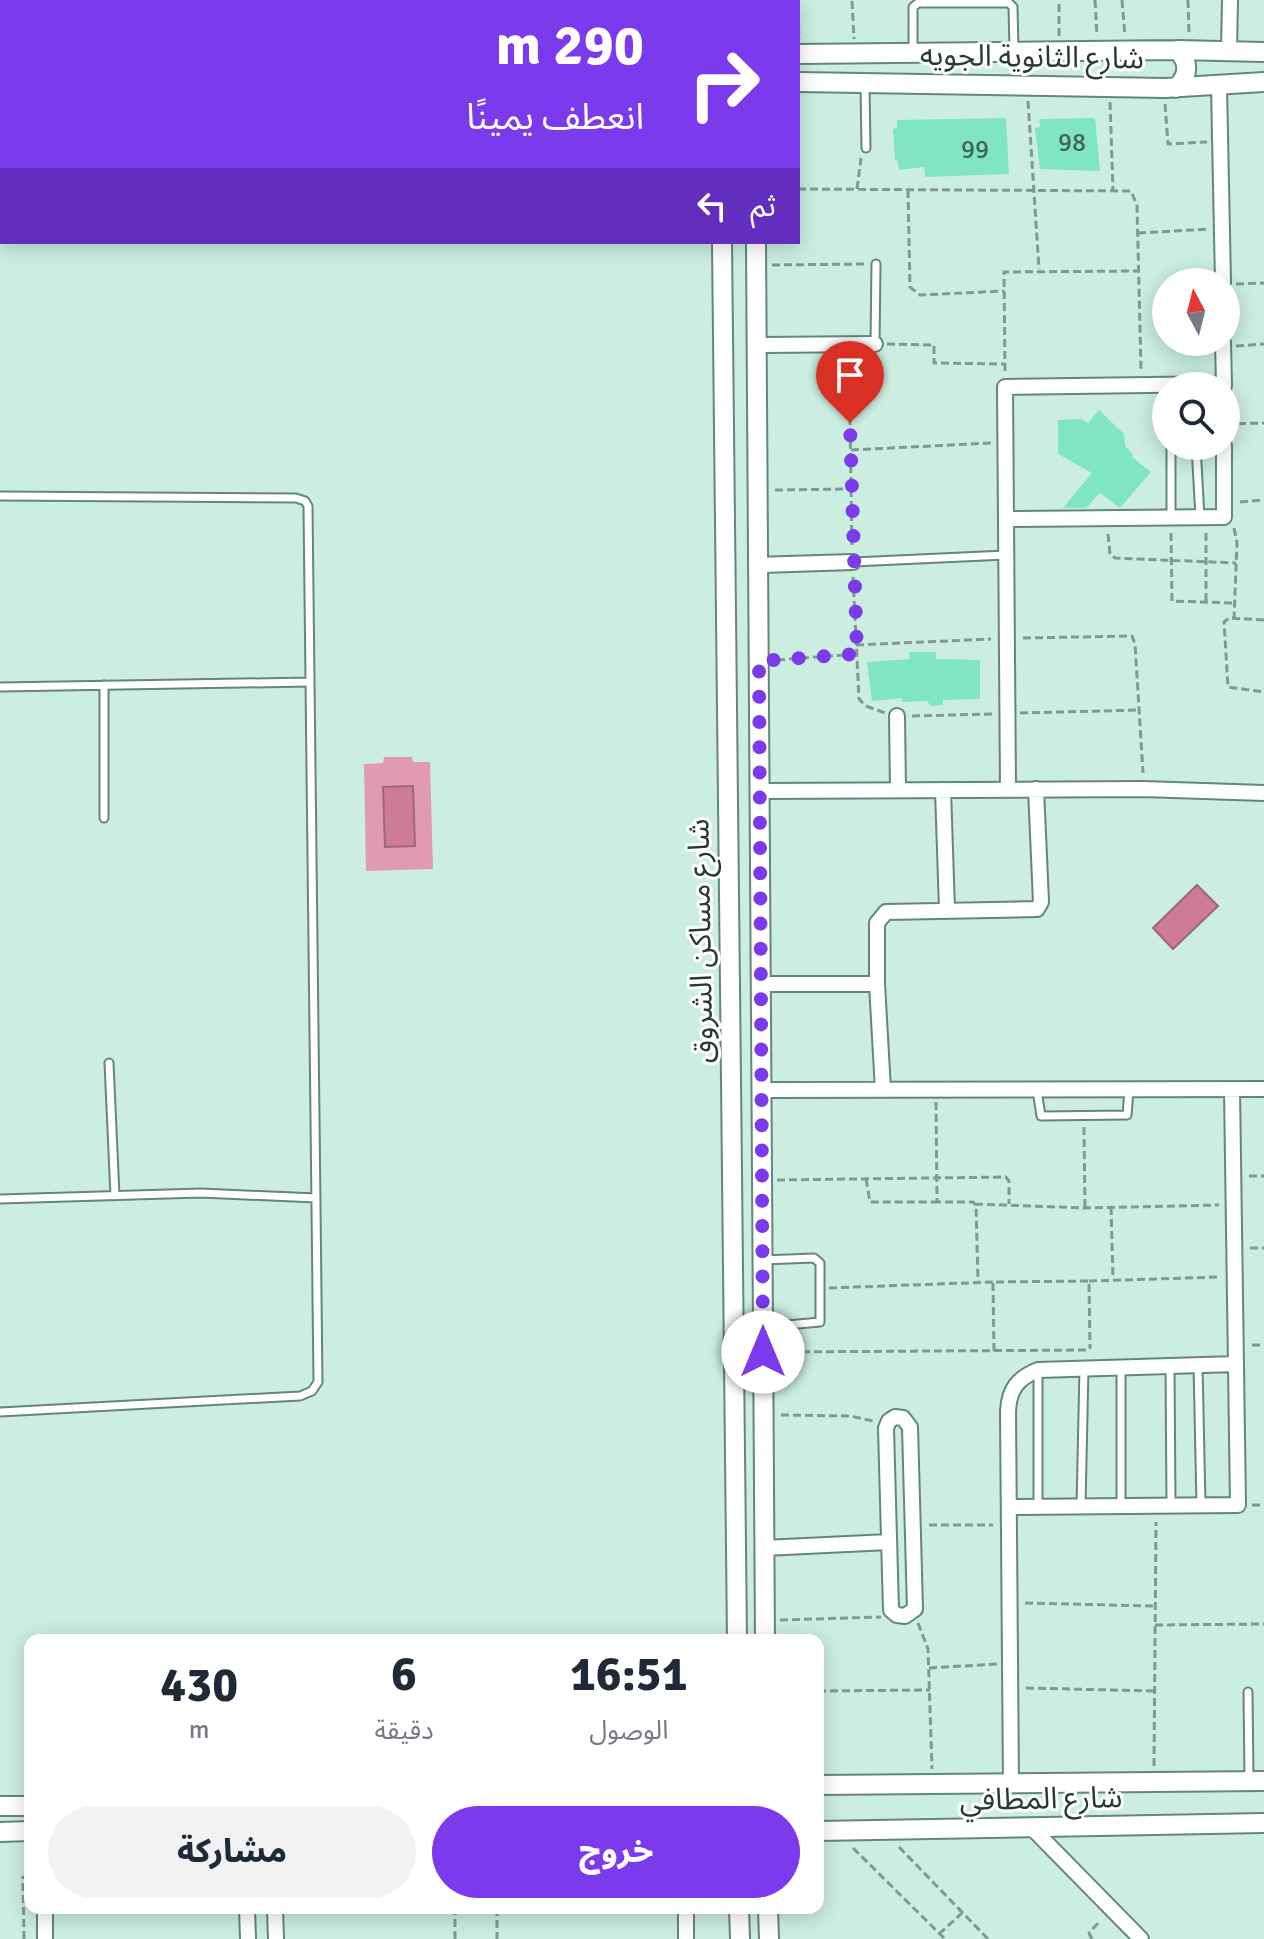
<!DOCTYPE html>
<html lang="ar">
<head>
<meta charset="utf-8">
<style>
  :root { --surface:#fff; --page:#f2f2f3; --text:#1f2937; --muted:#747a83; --accent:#7c3aed }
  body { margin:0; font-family:Signika,"Noto Sans Arabic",sans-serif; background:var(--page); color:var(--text); direction:rtl; height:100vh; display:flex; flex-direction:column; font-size:30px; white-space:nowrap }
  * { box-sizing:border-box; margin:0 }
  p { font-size:26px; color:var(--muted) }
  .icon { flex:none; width:44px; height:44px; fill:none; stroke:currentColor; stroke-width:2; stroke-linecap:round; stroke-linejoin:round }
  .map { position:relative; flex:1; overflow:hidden; direction:ltr }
  .panel { position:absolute; left:24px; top:1634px; width:800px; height:280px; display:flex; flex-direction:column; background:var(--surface); border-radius:16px; box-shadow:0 4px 20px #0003; direction:rtl }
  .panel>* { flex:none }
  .banner { position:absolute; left:0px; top:0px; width:800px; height:244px; box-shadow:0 4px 20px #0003; direction:rtl; background:#7c3aed; color:#fff; overflow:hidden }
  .needle { width:52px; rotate:353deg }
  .tools { position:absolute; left:1152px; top:268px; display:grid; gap:16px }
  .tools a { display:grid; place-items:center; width:88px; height:88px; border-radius:50%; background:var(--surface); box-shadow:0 4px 20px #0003; font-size:40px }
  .pin { position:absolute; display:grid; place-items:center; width:68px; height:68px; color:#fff; margin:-82px -34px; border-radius:50% 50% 50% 0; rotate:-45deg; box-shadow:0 0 8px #0007 }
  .pin .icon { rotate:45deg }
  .me { position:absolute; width:88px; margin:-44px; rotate:0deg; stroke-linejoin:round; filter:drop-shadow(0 0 6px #0008) }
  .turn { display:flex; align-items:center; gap:28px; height:168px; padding:0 24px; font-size:36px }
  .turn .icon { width:104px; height:104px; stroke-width:2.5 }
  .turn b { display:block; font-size:56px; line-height:68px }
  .then { display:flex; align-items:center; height:76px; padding:0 24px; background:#0003; gap:16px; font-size:30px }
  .eta { display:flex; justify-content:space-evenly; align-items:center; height:136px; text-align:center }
  .eta b { font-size:48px; font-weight:800; line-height:56px }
  .cta { display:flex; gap:16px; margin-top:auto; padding:16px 24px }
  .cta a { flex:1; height:92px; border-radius:48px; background:var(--accent); color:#fff; font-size:32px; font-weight:800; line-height:92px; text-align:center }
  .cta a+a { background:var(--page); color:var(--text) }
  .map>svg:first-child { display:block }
  .green { fill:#e19bb0 }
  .water { fill:#ce7c96; stroke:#9d6879; stroke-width:2 }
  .building { fill:#7fe5c4 }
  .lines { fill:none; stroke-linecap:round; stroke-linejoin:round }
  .lane-casing { stroke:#65867a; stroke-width:11 }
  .street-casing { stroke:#65867a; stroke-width:18 }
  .secondary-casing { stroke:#65867a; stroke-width:22 }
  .path { stroke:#819a91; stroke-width:3; stroke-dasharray:8 4; stroke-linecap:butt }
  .lane { stroke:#fff; stroke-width:7 }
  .street { stroke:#fff; stroke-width:14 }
  .secondary { stroke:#fff; stroke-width:18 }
  .route { stroke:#7c3aed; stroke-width:14; stroke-dasharray:0 25.2 }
  .labels { text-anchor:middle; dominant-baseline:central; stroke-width:6; stroke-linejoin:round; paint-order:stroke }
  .number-label { font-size:26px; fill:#406458 }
  .street-label { font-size:30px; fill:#2b3934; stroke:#fff }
</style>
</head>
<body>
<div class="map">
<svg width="1264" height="1939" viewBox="0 0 1264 1939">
  <rect width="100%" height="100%" fill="#cbeee1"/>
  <!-- green -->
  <path class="green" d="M384,757h28l1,5h17l3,107 -67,2 -2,-107 19,-1z"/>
  <!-- water -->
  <path class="water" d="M413,786l2,60 -30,1 -2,-60z
    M1197,885l21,21 -45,43 -20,-21z"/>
  <!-- building -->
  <path class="building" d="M1006,118l3,56 -84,3 -1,-10 -25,3 -2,-11 -2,1 -2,-31 4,-1v-8z
    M1095,118l5,53 -60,-2 -5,-41 5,-1 -1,-8z
    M1099,410l25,24 1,12 7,7 1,5 18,14 -31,36 -20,-15 -14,15h-23l29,-35 -34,-19v-34l23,-1 7,4z
    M909,652h27v7l44,1v39l-37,1v5l-12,1 -4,-5 -25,1v-4l-30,3 -5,-39 43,-3z"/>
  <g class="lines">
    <defs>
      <path id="lane" d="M913,53v-46l5,-4h91l4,4 1,43
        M865,86l1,62
        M875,344l1,-80
        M1196,446l4,71
        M0,496l296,2 9,3 3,5 10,876 -6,9 -12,5 -300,16
        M1171,517v-71
        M853,562l153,-7
        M104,685v133
        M0,687l310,-5
        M109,1063l6,133
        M1037,1090l4,26 86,-1 2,-25
        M0,1199l201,-6 115,5
        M762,1260l52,-2 6,5v59l-55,5
        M1198,1365l3,140
        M1170,1366l1,139
        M1121,1367v138
        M1081,1506l3,-138
        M1038,1507v-137
        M1248,1692l1,87"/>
      <path id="street" d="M1229,52l1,-52
        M1219,86l4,196
        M1223,342l1,44
        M756,345l119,-1
        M1006,519l218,-2v-71
        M758,565l95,-3
        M897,716l1,74
        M943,790l4,120
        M1008,790l-3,-403 219,-3
        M759,791l384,-2 121,4
        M761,984h116v-61l9,-11 151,-3 4,-7 -5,-113
        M877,984l6,106
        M761,1090l503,-1
        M895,1417l8,1 7,9 5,182 -10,7 -8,-1 -6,-5 -5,-182 3,-7z
        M1009,1507l229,-2 -6,-416
        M764,1548l125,-6
        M1011,1784l-3,-373c1,-22 10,-33 30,-41l198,-6
        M1032,1828l109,111
        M45,1908v31
        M247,1908l1,31
        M275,1908l1,31
        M686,1908v31"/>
      <path id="secondary" d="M798,54l379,-4 87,2
        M0,70h2
        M798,82l367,6 99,-6
        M1176,88c13,-12 14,-26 1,-38
        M0,93l2,-1
        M722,242l15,1398
        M756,242l9,1398
        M818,1785l446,-4
        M0,1806h30
        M818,1831l446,-8
        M0,1832l30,-1
        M739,1908l1,31
        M768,1908l1,31"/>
    </defs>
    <!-- lane casing -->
    <use href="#lane" class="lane-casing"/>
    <!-- street casing -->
    <use href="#street" class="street-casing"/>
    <!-- secondary casing -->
    <use href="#secondary" class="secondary-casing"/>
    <!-- path -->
    <path class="path" d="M1095,0l2,36
      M1122,0l3,36
      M1188,0l1,34
      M852,1l2,38
      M798,14l1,25
      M1059,36v-36
      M1028,101l11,168
      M1110,102l3,88
      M1165,104l3,40 39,-2
      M798,189l333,2 6,14 4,165
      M857,189l4,-31
      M908,190l2,97 10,8 84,-4
      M1138,233l72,-4
      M772,265l92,-1
      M1236,284l28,-1
      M887,344l47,1v18l71,1
      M1236,346l28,-2
      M849,357l3,192
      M1005,371l-1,-99 133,-1
      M1226,424l38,-1
      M851,450l140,-7
      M775,490l76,-1
      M1240,502l24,-2
      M1234,528l3,15 -3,76
      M1171,533l1,68 63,2
      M1206,533v68
      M1108,534l2,20 5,4 121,5
      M853,577l6,122 7,7 19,7
      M1264,620l-35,-2 -5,4 4,65 36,5
      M1023,638l109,-2 3,8 8,129
      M856,645l135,-6
      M777,660l80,-6
      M1020,713l120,-3
      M912,716l81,-2
      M936,1102l1,100h36l3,3 2,76
      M1084,1127l1,81
      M1249,1176h15
      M866,1179l4,23h67
      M777,1180l229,-3 3,4v23
      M975,1204l110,4 134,-3
      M1111,1207l2,72
      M1250,1248h14
      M1089,1281l132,-4
      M829,1288l164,-6
      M1252,1345h12
      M994,1351l-1,-69 96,-1 1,68
      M778,1352l312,-2
      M781,1415l69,1 23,5
      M1252,1505h12
      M929,1525h64
      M1025,1603l129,3
      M780,1620l101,-3
      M918,1623l10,26 4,120
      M1155,1625l109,-1
      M929,1668l68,-4
      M1026,1688l128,3
      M818,1691l112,-1
      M1154,1766l2,-244
      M899,1847l89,92
      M853,1848l92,91
      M497,1908v31
      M939,1934l23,-21
      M24,1939l-1,-62h7
      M455,1939v-31
      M1092,1939l-3,-6 11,-12"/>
    <!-- lane -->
    <use href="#lane" class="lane"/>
    <!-- street -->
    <use href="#street" class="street"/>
    <!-- secondary -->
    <use href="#secondary" class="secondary"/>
  </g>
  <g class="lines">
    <!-- route -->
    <path class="route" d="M763,1352l-4,-691 98,-7 -7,-231"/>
  </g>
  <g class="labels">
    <!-- number labels -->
    <g class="number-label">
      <text x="1072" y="143">98</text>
      <text x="975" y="150">99</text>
    </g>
    <!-- street labels -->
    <g class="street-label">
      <text transform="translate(1032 57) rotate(1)">شارع الثانوية الجويه</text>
      <text transform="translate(701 941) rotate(-91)">شارع مساكن الشروق</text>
      <text transform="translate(1041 1799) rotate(-1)">شارع المطافي</text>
    </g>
  </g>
</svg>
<div class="tools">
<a><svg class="needle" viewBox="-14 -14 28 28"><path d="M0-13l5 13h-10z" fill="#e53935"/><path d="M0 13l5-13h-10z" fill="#747a83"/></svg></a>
<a><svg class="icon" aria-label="search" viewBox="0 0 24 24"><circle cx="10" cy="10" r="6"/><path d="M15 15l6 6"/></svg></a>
</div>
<div class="pin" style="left:850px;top:423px;background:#d93025"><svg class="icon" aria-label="arrive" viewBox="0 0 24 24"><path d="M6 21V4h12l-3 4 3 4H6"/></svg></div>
<svg class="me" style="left:763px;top:1352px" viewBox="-20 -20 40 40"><circle r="19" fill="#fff"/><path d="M0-13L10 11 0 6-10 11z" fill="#7c3aed"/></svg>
<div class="banner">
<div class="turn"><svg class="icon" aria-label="right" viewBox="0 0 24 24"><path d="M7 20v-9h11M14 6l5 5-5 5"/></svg><div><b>290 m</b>انعطف يمينًا</div></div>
<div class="then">ثم<svg class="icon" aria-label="left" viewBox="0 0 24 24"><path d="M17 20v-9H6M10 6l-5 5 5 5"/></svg></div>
</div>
<section class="panel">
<div class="eta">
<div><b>16:51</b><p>الوصول</p></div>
<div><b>6</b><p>دقيقة</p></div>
<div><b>430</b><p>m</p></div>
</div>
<div class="cta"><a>خروج</a><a>مشاركة</a></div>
</section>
</div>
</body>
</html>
